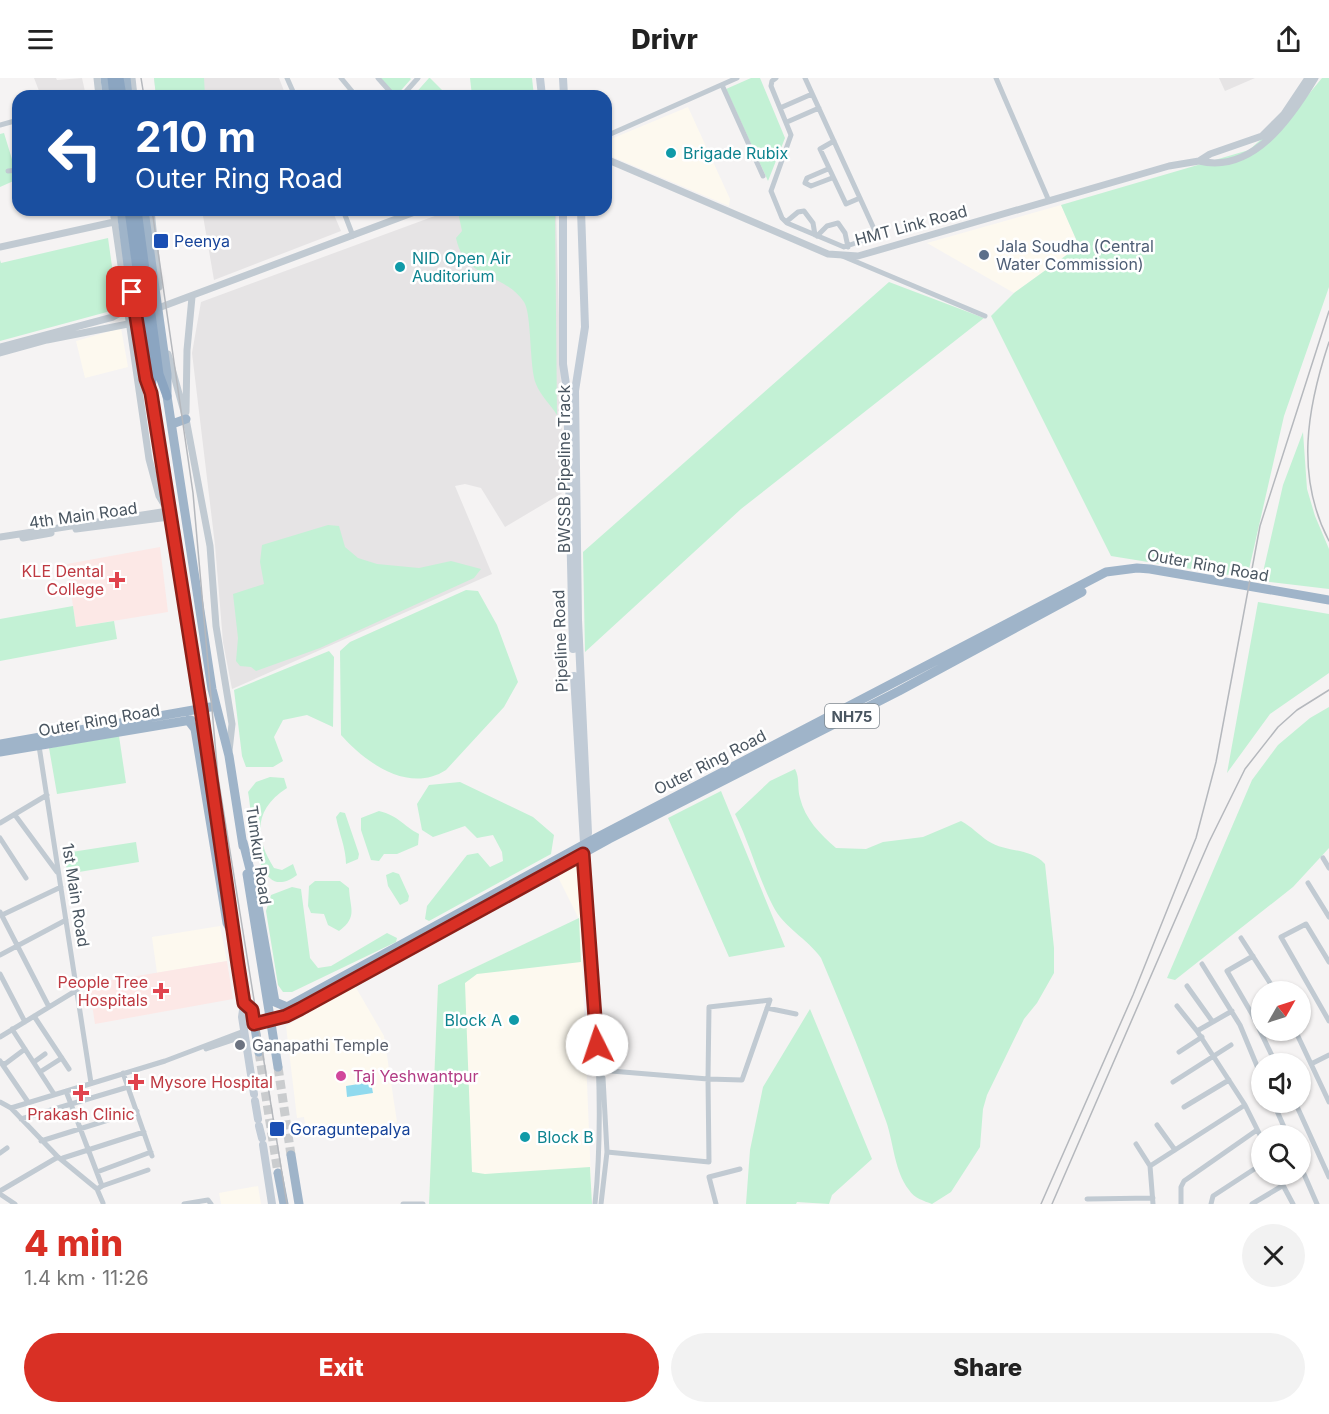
<!DOCTYPE html>
<html lang="en">
<head>
<meta charset="utf-8">
<style>
  :root { --surface:#fff; --page:#f2f2f2; --text:#222; --muted:#767676; --accent:#d93025 }
  body { margin:0; font-family:Inter,sans-serif; background:var(--page); color:var(--text); height:100vh; display:flex; flex-direction:column; font-size:22px; white-space:nowrap }
  * { box-sizing:border-box; margin:0 }
  p { font-size:20px; color:var(--muted) }
  .icon { flex:none; width:33px; height:33px; fill:none; stroke:currentColor; stroke-width:2; stroke-linecap:round; stroke-linejoin:round }
  .map { position:relative; height:1126px; overflow:hidden }
  .details { display:flex; flex-direction:column; background:var(--surface); flex:1 }
  .details>* { flex:none }
  .guide { position:absolute; left:12px; top:12px; width:600px; height:126px; border-radius:18px; box-shadow:0 2px 4px #0004; background:#1a4fa0; color:#fff; overflow:hidden }
  .needle { width:39px; rotate:51deg }
  .fabs { position:absolute; left:1251px; top:903px; display:grid; gap:12px }
  .fabs a { display:grid; place-items:center; width:60px; height:60px; border-radius:50%; background:var(--surface); box-shadow:0 2px 4px #0004; font-size:30px }
  .pin { position:absolute; display:grid; place-items:center; width:51px; height:51px; color:#fff; margin:-26px; border-radius:12px; box-shadow:0 3px 9px #0006 }
  .me { position:absolute; width:66px; margin:-33px; rotate:356deg; stroke-linejoin:round; filter:drop-shadow(0 0 4px #0008) }
  .turn { display:flex; align-items:center; gap:21px; height:126px; padding:0 24px; font-size:27px }
  .turn .icon { width:78px; height:78px; stroke-width:2.5 }
  .turn b { display:block; font-size:42px; line-height:51px }
  .round { display:grid; place-items:center; flex:none; width:63px; height:63px; border-radius:32px; background:var(--page) }
  .headline { display:flex; align-items:center; justify-content:space-between; height:102px; padding:0 24px }
  h1 { font-size:36px; font-weight:800; line-height:45px; color:var(--accent) }
  .cta { display:flex; gap:12px; margin-top:auto; padding:12px 24px }
  .cta a { flex:1; height:69px; border-radius:36px; background:var(--accent); color:#fff; font-size:24px; font-weight:800; line-height:69px; text-align:center }
  .cta a+a { background:var(--page); color:var(--text) }
  header { display:flex; justify-content:space-between; align-items:center; height:78px; padding:0 24px; background:var(--surface); font-size:27px; font-weight:800 }
  .map>svg:first-child { display:block }
  .commercial { fill:#fdf9ef }
  .education { fill:#e6e4e5 }
  .medical { fill:#fce8e6 }
  .green { fill:#c3f1d5 }
  .water { fill:#90daee }
  .lines { fill:none; stroke-linecap:round; stroke-linejoin:round }
  .trunk-tunnel { stroke:#caccce; stroke-width:9; stroke-dasharray:9 4.5; stroke-linecap:butt }
  .minor { stroke:#c1cad2; stroke-width:5 }
  .tertiary { stroke:#c1cad2; stroke-width:7 }
  .secondary { stroke:#c1cbd6; stroke-width:8 }
  .trunk { stroke:#9fb4c9; stroke-width:9 }
  .motorway { stroke:#8ba5c1; stroke-width:9 }
  .rail { stroke:#b5b8bd; stroke-width:1.5 }
  .route-casing { stroke:#8d1f18; stroke-width:15 }
  .route { stroke:#d93025; stroke-width:10 }
  .culture-dot { fill:#0f9aa8; stroke:#fff; stroke-width:2 }
  .transit-dot { fill:#1a4fb4; stroke:#fff; stroke-width:2 }
  .service-dot { fill:#5c6f8a; stroke:#fff; stroke-width:2 }
  .health-dot { fill:#e0444e; stroke:#fff; stroke-width:2 }
  .worship-dot { fill:#6b7280; stroke:#fff; stroke-width:2 }
  .hotel-dot { fill:#d1479c; stroke:#fff; stroke-width:2 }
  .labels { text-anchor:middle; dominant-baseline:central; stroke-width:5; stroke-linejoin:round; paint-order:stroke }
  .shield { fill:#fff; stroke:#808990; stroke-width:1.5 }
  .shield-label { font-size:15px; font-weight:bold; fill:#4a5661 }
  .culture-label { font-size:16px; fill:#0d838f; stroke:#fff; text-anchor:start }
  .street-label { font-size:16px; fill:#4a5661; stroke:#fff }
  .transit-label { font-size:16px; fill:#164399; stroke:#fff; text-anchor:start }
  .service-label { font-size:16px; fill:#4e5e75; stroke:#fff; text-anchor:start }
  .health-label { font-size:16px; fill:#be3a42; stroke:#fff; text-anchor:end }
  .worship-label { font-size:16px; fill:#5b616d; stroke:#fff; text-anchor:start }
  .hotel-label { font-size:16px; fill:#b23c85; stroke:#fff; text-anchor:start }
</style>
</head>
<body>
<header><svg class="icon" aria-label="menu" viewBox="0 0 24 24"><path d="M4 6h16M4 12h16M4 18h16"/></svg>Drivr<svg class="icon" aria-label="share" viewBox="0 0 24 24"><path d="M12 15V3M7 8l5-5 5 5M5 13v7h14v-7"/></svg></header>
<div class="map">
<svg width="1329" height="1126" viewBox="0 0 1329 1126">
  <rect width="100%" height="100%" fill="#f5f3f3"/>
  <!-- commercial -->
  <path class="commercial" d="M688,29l42,92 -1,7 -123,-52v-13z
    M1061,127l18,41 -65,47 -87,-50z
    M121,250l7,39 -43,11 -9,-37z
    M578,786l14,340h-163l9,-219 141,-66 -22,-44z
    M220,848l7,35 -70,12 -5,-36z
    M355,908l29,50 13,86 -90,15 -3,-20 -7,1 -11,-92z
    M258,1108l3,18h-40l-2,-11z"/>
  <!-- education -->
  <path class="education" d="M34,0h22l1,2 25,-2 4,18h-45z
    M154,0h125l7,18h-130z
    M1219,0h36l-30,13z
    M202,132h130l9,21 -127,49z
    M451,132h105l8,282 -59,35 -24,-39 -16,-4 -10,2 37,88 -260,115 -9,-47 -8,-97 -23,-192 9,-51z"/>
  <!-- medical -->
  <path class="medical" d="M160,469l8,65 -92,15 -9,-63z
    M227,883l6,38 -138,25 -6,-40z"/>
  <!-- green -->
  <path class="green" d="M154,0h50l1,18h-49z
    M381,0h29l1,1 -15,17z
    M429,0h1l18,18h-35z
    M470,0h62l2,18h-62z
    M751,0h9l25,60 -17,43 -42,-92z
    M1322,0h7v209l-45,129 -37,162 -136,-22 -120,-240 23,-23 65,-47 -18,-41 188,-55 50,-44z
    M4,55l14,46 -18,8v-53z
    M463,132h92l2,205c-6,-10 -17,-20 -21,-31 -7,-17 -4,-70 -12,-82 -20,-30 -59,-21 -68,-64l6,-7 -4,-19z
    M108,160l10,71 -118,32v-81l1,3z
    M889,204l95,36 -243,191 -156,143 -2,-100z
    M1303,354l4,57 8,27 14,33v40l-68,-8 22,-96z
    M328,447l11,1 6,21 13,11 19,6 42,4 32,-7 30,8 -7,9 -154,70 -64,23 -5,-4 -11,-1 -4,-5 2,-23 -5,-44 31,-10 -4,-22 2,-17z
    M466,512l12,1 19,34 21,57 -14,25 -58,63c-37,24 -80,-7 -105,-35l-1,-84 10,-9z
    M1258,524l71,12v59l-59,41 -43,59z
    M73,528l3,21 38,-6 3,18 -117,22v-42z
    M329,573l5,6 -1,70 -26,-12 -24,5 -9,17 9,24 -10,6h-27l-4,-11 -8,-66z
    M1329,629v141l-36,39 -118,93 -8,-2 85,-198 26,-35 32,-27z
    M119,658l7,47 -69,11 -8,-46z
    M795,691c5,9 2,19 5,29 5,21 20,36 36,50l30,1 17,-7 40,-5 38,-16c11,6 17,13 27,20 18,12 41,6 57,23l9,84v25l-17,30 -13,16 -37,76 -4,14 -3,38 -29,45 -19,12c-8,-3 -18,-6 -23,-14 -15,-20 -15,-46 -23,-69 -20,-55 -42,-109 -65,-163 -14,-20 -37,-30 -48,-52 -15,-29 -23,-62 -38,-92l35,-33z
    M270,699l14,1 3,10c-33,21 -33,49 -13,80l8,2 11,-6 4,11c-44,33 -44,-59 -49,-83l8,-10z
    M460,704l73,35 21,18 -3,19 -122,67 -4,-2 2,-13 40,-51 11,-2 12,14 13,-6 -1,-9 -9,-17 -16,3 -12,-12 -32,11 -11,-7 -5,-26 12,-19z
    M721,713l64,156 -56,10 -61,-139z
    M379,733c20,5 23,14 40,23l-1,11 -21,9h-13l-5,7 -8,-1 -10,-30v-12z
    M340,734l5,1 14,41 -1,5 -12,5c0,-16 -7,-31 -10,-47z
    M136,764l3,20 -72,12 -2,-21z
    M393,794l6,2 10,22 -1,5 -8,4 -12,-19 -2,-11z
    M315,803h25l9,7c1,21 9,29 -10,43l-11,-6 -4,-11 -13,-1 -3,-7 1,-20z
    M292,809l9,2 9,69 8,10 13,-2 56,-33 10,5 -1,4 -104,50h-9l-5,-7 -12,-74 5,-16z
    M579,840l2,44 -104,12 -12,9 7,189 13,2 105,-7 2,37h-163l9,-219z
    M810,931l62,150 -40,36 -3,9 -32,-2 -1,2h-50l4,-54 13,-63z"/>
  <!-- water -->
  <path class="water" d="M371,1004l2,11 -26,4 -1,-11z"/>
  <g class="lines">
    <!-- trunk-tunnel -->
    <path class="trunk-tunnel" d="M259,974l19,121
      M278,989l13,88"/>
    <!-- minor -->
    <path class="minor" d="M287,0l8,18
      M341,0l15,18
      M378,0l16,18
      M776,0l-4,3 -1,5 20,49 -20,56 11,27 5,5 57,24 29,-10 2,-6 -70,-153
      M996,0l53,123
      M722,7l41,91
      M402,18l16,-18
      M780,30l32,-14
      M787,44l32,-14
      M0,47l18,-5
      M606,58l131,-58
      M834,63l-14,8 26,55 14,-6
      M828,91l-21,9 -2,5 6,3 21,-8
      M8,93l10,-1
      M343,132l10,26
      M786,144l12,-10 6,-1 9,12 2,12
      M817,158l10,-10 11,-3 7,10 3,14
      M840,177l145,61
      M39,668l52,337
      M15,737l42,57
      M0,745l47,-28
      M0,760l26,40
      M583,776c8,116 24,234 12,350
      M1323,780l6,10
      M1308,805l21,34
      M0,834l49,95
      M2,837l59,-28
      M1241,860l35,54
      M0,877l66,-35
      M1253,878l-26,15 25,43 24,50
      M1329,884l-23,-38 -25,13 48,84
      M1202,886l38,61 22,53
      M0,896l25,48
      M1187,908l25,35
      M770,922l-28,80 -34,-1 1,-72z
      M1177,928l20,25
      M767,930l29,6
      M1232,933l-35,20 48,74 17,34
      M34,938l35,53
      M12,951l42,65
      M1295,952l34,72
      M0,959l77,-47
      M206,971l39,-13
      M1179,974l23,-15
      M0,983l28,41
      M34,984l11,-8
      M1,985l4,1 20,-15
      M1311,986l18,-9
      M599,992l109,9 1,83 -102,-10
      M40,994l22,-14
      M599,994l4,6 4,74 -6,52
      M123,995l29,83
      M1173,1004l58,-37
      M0,1024l11,6 47,49 39,32 5,-3 -36,-95
      M1273,1024l15,34
      M1295,1024l34,75
      M1184,1029l45,-27
      M11,1030l154,-47 79,-30
      M21,1041l107,-32
      M1157,1047l18,25
      M41,1063l96,-30
      M1136,1066l14,22
      M0,1075l7,-5
      M63,1080l81,-26
      M1300,1087l17,39
      M97,1094l54,-20
      M1277,1096l16,30
      M102,1108l46,-16
      M97,1111l6,14
      M0,1113l58,-34
      M0,1116l15,10
      M1087,1121l66,-1
      M184,1126l24,-4 3,4
      M403,1126h20
      M716,1126l-7,-27 31,-8
      M1153,1126l-3,-38 95,-61
      M1181,1126v-17l3,-6 73,-51
      M1211,1126l2,-8 49,-32
      M1252,1126l30,-18"/>
    <!-- tertiary -->
    <path class="tertiary" d="M97,0l2,18
      M132,0l2,18
      M606,81l222,95 30,2 311,-90 30,-5 11,-7 52,-18 22,-22 24,-36
      M1199,83c54,13 92,-43 116,-83
      M151,132l8,77
      M0,169l114,-25
      M161,229l259,-97
      M0,269l113,-30 13,-7
      M0,275l47,-13 81,-16
      M168,276l18,65 24,127 6,80 16,98 -3,27
      M186,334l1,-62 5,-53
      M76,451l93,-12
      M0,459l168,-26 -9,-15 -10,-37 -36,-249
      M23,460l28,-5"/>
    <!-- secondary -->
    <path class="secondary" d="M540,0l2,18
      M563,0l1,18
      M563,132v154l4,27 6,258
      M581,132l4,117 -10,64 3,229 10,213 -4,12
      M574,598l10,167
      M244,925l-2,14 12,77
      M255,1023l3,18
      M259,1048l3,12
      M263,1067l9,59"/>
    <!-- trunk -->
    <path class="trunk" d="M105,0l2,18
      M126,0l2,18
      M121,132l13,102 11,67 6,14 82,526 3,36 8,48 8,7 7,42
      M144,132l23,164v22l45,293 17,67 14,90
      M172,346l14,-5
      M188,642l7,9 32,194 5,10
      M0,666l216,-38
      M0,674l191,-32
      M243,764l12,47 20,113 12,5 309,-169 510,-266 31,-4 13,1 179,31
      M247,796l31,193
      M254,946l32,-8 28,-14 295,-163 290,-148 183,-99
      M291,1077l8,49
      M278,1095l6,31"/>
    <!-- motorway -->
    <path class="motorway" d="M112,0l2,18
      M119,0l3,18
      M129,132l23,169 -1,14
      M137,132l22,164 8,22"/>
    <!-- rail -->
    <path class="rail" d="M141,0l3,18
      M152,132l41,283 25,284 69,427
      M1329,264c-22,66 -34,134 0,199
      M1041,1126l92,-209 63,-157 20,-76 44,-236 69,-215
      M1052,1126l157,-362 36,-73 33,-42 19,-17 32,-20"/>
  </g>
  <g class="lines">
    <defs>
      <path id="route" d="M132,214l14,87 5,14 50,316 37,256 6,38 8,7 2,14 32,-8 14,-7 283,-155 14,191"/>
    </defs>
    <!-- route casing -->
    <use href="#route" class="route-casing"/>
    <!-- route -->
    <use href="#route" class="route"/>
  </g>
  <!-- markers -->
  <g class="culture-dot">
    <circle cx="671" cy="75" r="6"/>
    <circle cx="400" cy="189" r="6"/>
    <circle cx="514" cy="942" r="6"/>
    <circle cx="525" cy="1059" r="6"/>
  </g>
  <g class="transit-dot">
    <rect x="153" y="155" width="16" height="16" rx="3"/>
    <rect x="269" y="1043" width="16" height="16" rx="3"/>
  </g>
  <circle class="service-dot" cx="984" cy="177" r="6"/>
  <g class="health-dot">
    <path d="M114 493h6v6h6v6h-6v6h-6v-6h-6v-6h6z"/>
    <path d="M158 904h6v6h6v6h-6v6h-6v-6h-6v-6h6z"/>
    <path d="M133 995h6v6h6v6h-6v6h-6v-6h-6v-6h6z"/>
    <path d="M78 1006h6v6h6v6h-6v6h-6v-6h-6v-6h6z"/>
  </g>
  <circle class="worship-dot" cx="240" cy="967" r="6"/>
  <circle class="hotel-dot" cx="341" cy="998" r="6"/>
  <g class="labels">
    <!-- shield labels -->
    <rect class="shield" x="825" y="626" width="54" height="24" rx="4.5"/>
    <g class="shield-label">
      <text x="852" y="638">NH75</text>
    </g>
    <!-- culture labels -->
    <g class="culture-label">
      <text x="683" y="75">Brigade Rubix</text>
      <text x="412" y="180">NID Open Air<tspan x="412" dy="18">Auditorium</tspan></text>
      <text x="502" y="942" text-anchor="end">Block A</text>
      <text x="537" y="1059">Block B</text>
    </g>
    <!-- street labels -->
    <g class="street-label">
      <text transform="translate(911 147) rotate(-15)">HMT Link Road</text>
      <text transform="translate(564 391) rotate(-90)">BWSSB Pipeline Track</text>
      <text transform="translate(83 437) rotate(-8)">4th Main Road</text>
      <text transform="translate(1208 487) rotate(10)">Outer Ring Road</text>
      <text transform="translate(560 563) rotate(-92)">Pipeline Road</text>
      <text transform="translate(99 642) rotate(-10)">Outer Ring Road</text>
      <text transform="translate(710 684) rotate(-27)">Outer Ring Road</text>
      <text transform="translate(259 777) rotate(82)">Tumkur Road</text>
      <text transform="translate(76 817) rotate(81)">1st Main Road</text>
    </g>
    <!-- transit labels -->
    <g class="transit-label">
      <text x="174" y="163">Peenya</text>
      <text x="290" y="1051">Goraguntepalya</text>
    </g>
    <!-- service labels -->
    <g class="service-label">
      <text x="996" y="168">Jala Soudha (Central<tspan x="996" dy="18">Water Commission)</tspan></text>
    </g>
    <!-- health labels -->
    <g class="health-label">
      <text x="104" y="493">KLE Dental<tspan x="104" dy="18">College</tspan></text>
      <text x="148" y="904">People Tree<tspan x="148" dy="18">Hospitals</tspan></text>
      <text x="150" y="1004" text-anchor="start">Mysore Hospital</text>
      <text x="81" y="1036" text-anchor="middle">Prakash Clinic</text>
    </g>
    <!-- worship labels -->
    <g class="worship-label">
      <text x="252" y="967">Ganapathi Temple</text>
    </g>
    <!-- hotel labels -->
    <g class="hotel-label">
      <text x="353" y="998">Taj Yeshwantpur</text>
    </g>
  </g>
</svg>
<div class="fabs">
<a><svg class="needle" viewBox="-14 -14 28 28"><path d="M0-13l5 13h-10z" fill="#e53935"/><path d="M0 13l5-13h-10z" fill="#767676"/></svg></a>
<a><svg class="icon" aria-label="sound" viewBox="0 0 24 24"><path d="M4 9h4l5-4v14l-5-4H4zM17 9q2 3 0 6"/></svg></a>
<a><svg class="icon" aria-label="search" viewBox="0 0 24 24"><circle cx="10" cy="10" r="6"/><path d="M15 15l6 6"/></svg></a>
</div>
<div class="pin" style="left:132px;top:214px;background:#d93025"><svg class="icon" aria-label="arrive" viewBox="0 0 24 24"><path d="M6 21V4h12l-3 4 3 4H6"/></svg></div>
<svg class="me" style="left:597px;top:967px" viewBox="-20 -20 40 40"><circle r="19" fill="#fff"/><path d="M0-13L10 11 0 6-10 11z" fill="#d93025"/></svg>
<div class="guide">
<div class="turn"><svg class="icon" aria-label="left" viewBox="0 0 24 24"><path d="M17 20v-9H6M10 6l-5 5 5 5"/></svg><div><b>210 m</b>Outer Ring Road</div></div>
</div>
</div>
<section class="details">
<div class="headline"><div><h1>4 min</h1><p>1.4 km · 11:26</p></div><a class="round"><svg class="icon" aria-label="close" viewBox="0 0 24 24"><path d="M6 6l12 12M18 6L6 18"/></svg></a></div>
<div class="cta"><a>Exit</a><a>Share</a></div>
</section>
</body>
</html>
